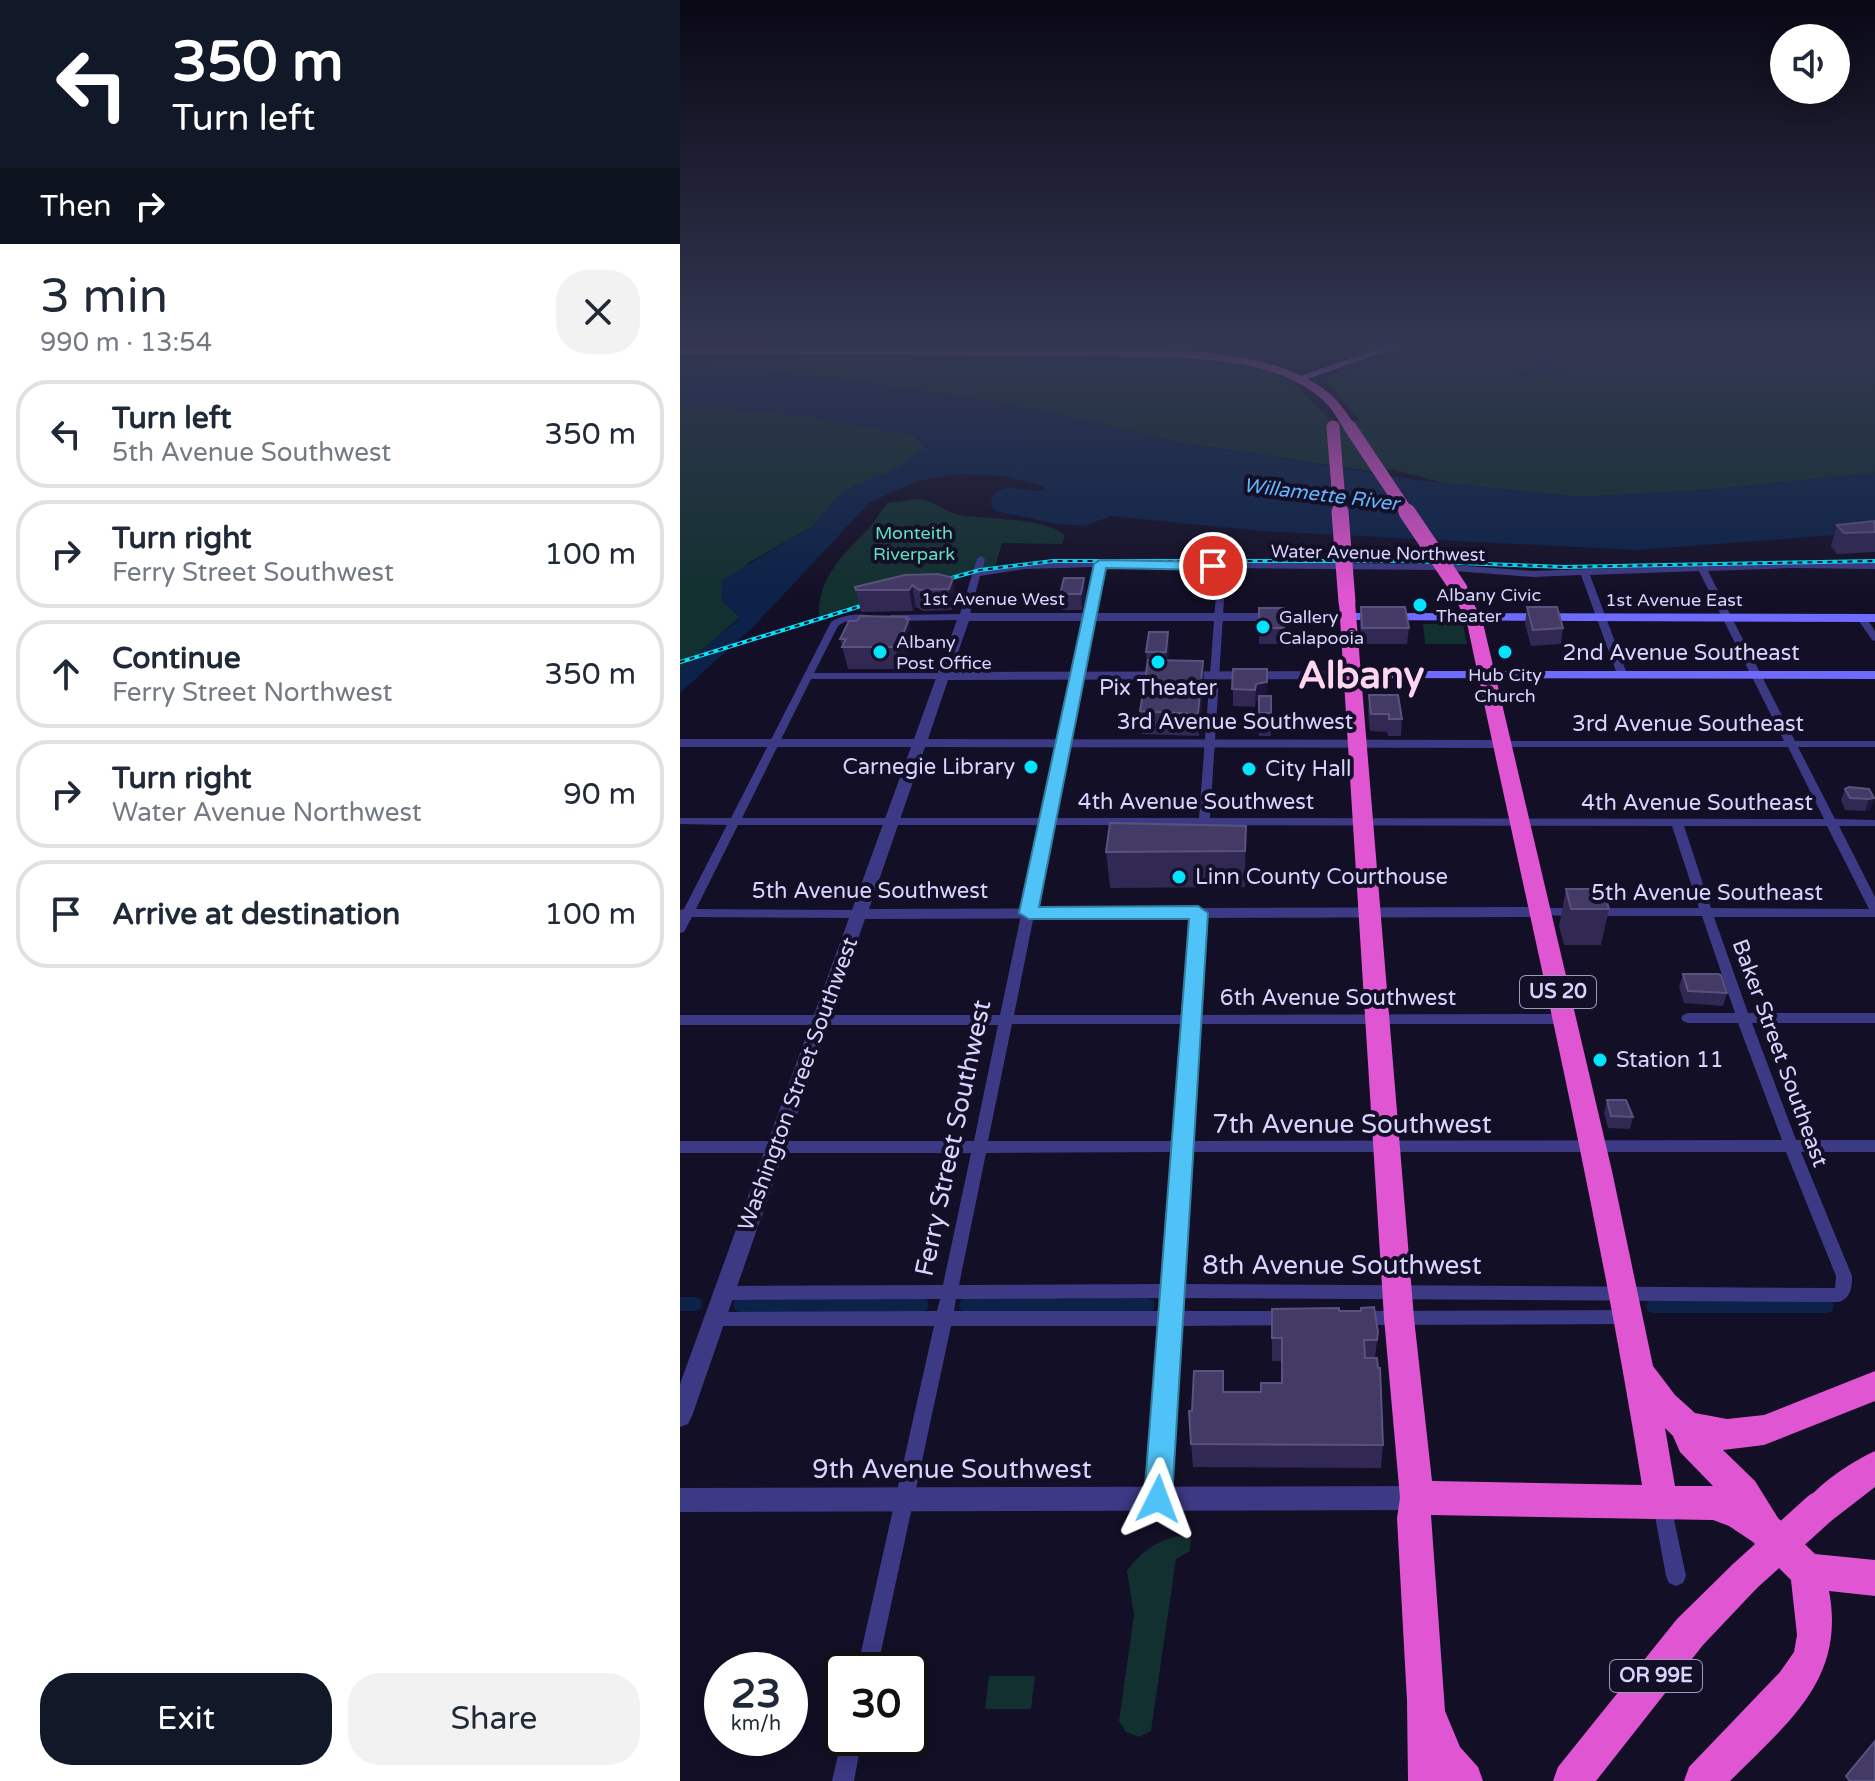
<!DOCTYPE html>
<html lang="en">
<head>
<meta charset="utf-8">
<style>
  :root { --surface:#fff; --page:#f2f2f3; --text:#1f2937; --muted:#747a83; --line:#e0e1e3; --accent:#111827 }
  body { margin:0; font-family:"Varela Round",sans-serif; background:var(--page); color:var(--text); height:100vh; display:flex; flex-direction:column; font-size:30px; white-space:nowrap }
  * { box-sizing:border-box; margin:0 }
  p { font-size:26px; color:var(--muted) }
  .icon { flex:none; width:44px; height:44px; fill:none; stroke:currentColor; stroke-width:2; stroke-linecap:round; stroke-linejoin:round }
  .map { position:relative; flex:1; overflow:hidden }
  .details { display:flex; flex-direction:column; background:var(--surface); width:680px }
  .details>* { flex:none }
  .guide { background:#111827; color:#fff; overflow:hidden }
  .tools { position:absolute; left:1090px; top:24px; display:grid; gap:16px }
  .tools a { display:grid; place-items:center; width:80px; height:80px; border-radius:50%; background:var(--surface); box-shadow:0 4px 20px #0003; font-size:40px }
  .speed { position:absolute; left:24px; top:1652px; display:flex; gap:16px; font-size:40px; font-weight:700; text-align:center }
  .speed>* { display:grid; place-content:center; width:104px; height:104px; border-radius:50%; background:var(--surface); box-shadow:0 4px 20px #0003; line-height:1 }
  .speed small { font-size:20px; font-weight:400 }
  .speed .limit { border:4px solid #111; border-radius:12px; background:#fff; color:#111 }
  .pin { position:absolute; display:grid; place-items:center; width:68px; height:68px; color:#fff; margin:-34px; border:4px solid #fff; border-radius:50%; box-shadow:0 2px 8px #0007 }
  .me { position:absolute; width:88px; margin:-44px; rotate:3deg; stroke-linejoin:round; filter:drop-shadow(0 0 6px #0008) }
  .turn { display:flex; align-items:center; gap:28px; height:168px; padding:0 40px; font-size:36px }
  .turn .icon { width:104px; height:104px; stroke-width:2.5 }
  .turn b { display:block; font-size:56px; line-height:68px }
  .then { display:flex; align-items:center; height:76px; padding:0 40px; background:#0003; gap:16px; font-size:30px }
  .round { display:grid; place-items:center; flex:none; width:84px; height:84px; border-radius:32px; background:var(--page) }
  .summary { display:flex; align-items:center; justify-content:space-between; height:136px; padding:0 40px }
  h1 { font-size:48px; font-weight:600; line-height:60px }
  .primary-button { display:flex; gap:16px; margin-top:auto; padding:16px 40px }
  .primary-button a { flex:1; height:92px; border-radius:32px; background:var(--accent); color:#fff; font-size:32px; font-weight:600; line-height:92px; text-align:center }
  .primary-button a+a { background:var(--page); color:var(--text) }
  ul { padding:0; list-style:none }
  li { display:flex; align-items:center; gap:24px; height:108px; margin:0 16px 12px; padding:0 24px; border:4px solid var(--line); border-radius:32px }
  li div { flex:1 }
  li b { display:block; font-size:30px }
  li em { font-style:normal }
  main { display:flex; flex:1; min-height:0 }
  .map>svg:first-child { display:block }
  .green { fill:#12302f }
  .water { fill:#0c2248 }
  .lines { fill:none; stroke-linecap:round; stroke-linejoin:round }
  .canal { fill:#0c2248; fill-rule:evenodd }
  .minor { fill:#3d3a85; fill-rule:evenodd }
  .tertiary { fill:#3d3a85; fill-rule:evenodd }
  .secondary { fill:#6f6bff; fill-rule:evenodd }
  .primary { fill:#c25bff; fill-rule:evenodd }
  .trunk { fill:#e055d1; fill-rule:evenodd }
  .rail-casing { stroke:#00e5ff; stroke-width:4 }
  .rail { stroke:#130f26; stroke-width:2; stroke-dasharray:5; stroke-linecap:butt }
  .trunk-bridge-far2 { stroke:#e055d1; stroke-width:13 }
  .trunk-bridge-far1 { stroke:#e055d1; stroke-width:17 }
  .trunk-bridge { stroke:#e055d1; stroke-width:34 }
  .wall { fill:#312854 }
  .shaded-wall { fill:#1d163a }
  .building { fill:#433a66; stroke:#5a527e; stroke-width:2 }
  .route { fill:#4fc3f7; stroke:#337fa1; stroke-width:2 }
  .poi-dot { fill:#00e5ff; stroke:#130f26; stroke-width:3 }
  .labels { text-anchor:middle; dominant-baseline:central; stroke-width:8; stroke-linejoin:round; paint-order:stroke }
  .far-park-label { font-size:18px; fill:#5fe0c0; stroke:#130f26 }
  .far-street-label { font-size:18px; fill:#d9d4ff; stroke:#130f26 }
  .far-poi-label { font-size:18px; fill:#d9d4ff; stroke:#130f26; text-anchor:start }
  .far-water-label { font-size:20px; font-style:italic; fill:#62b6ff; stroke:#130f26 }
  .shield { fill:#130f26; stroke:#9e99be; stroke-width:2 }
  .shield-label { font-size:20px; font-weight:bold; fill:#d9d4ff }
  .street-label { font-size:22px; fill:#d9d4ff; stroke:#130f26 }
  .poi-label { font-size:22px; fill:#d9d4ff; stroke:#130f26; text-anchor:start }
  .near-street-label { font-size:26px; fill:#d9d4ff; stroke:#130f26 }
  .town-label { font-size:38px; font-weight:bold; fill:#ffd6f0; stroke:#130f26 }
</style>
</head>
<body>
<main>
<section class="details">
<div class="guide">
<div class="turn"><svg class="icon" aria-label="left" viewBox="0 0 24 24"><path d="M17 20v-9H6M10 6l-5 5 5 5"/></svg><div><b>350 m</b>Turn left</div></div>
<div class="then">Then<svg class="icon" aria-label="right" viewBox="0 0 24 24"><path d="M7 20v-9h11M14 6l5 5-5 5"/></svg></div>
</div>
<div class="summary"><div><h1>3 min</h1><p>990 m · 13:54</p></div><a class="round"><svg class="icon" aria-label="close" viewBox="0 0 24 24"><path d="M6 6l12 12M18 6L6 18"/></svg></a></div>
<ul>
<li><svg class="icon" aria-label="left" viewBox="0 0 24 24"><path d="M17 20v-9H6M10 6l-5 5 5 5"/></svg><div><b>Turn left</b><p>5th Avenue Southwest</p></div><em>350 m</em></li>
<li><svg class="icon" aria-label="right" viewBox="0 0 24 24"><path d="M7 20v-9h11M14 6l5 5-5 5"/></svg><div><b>Turn right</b><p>Ferry Street Southwest</p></div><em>100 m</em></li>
<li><svg class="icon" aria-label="ahead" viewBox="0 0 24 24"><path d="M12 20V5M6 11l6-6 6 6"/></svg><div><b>Continue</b><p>Ferry Street Northwest</p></div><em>350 m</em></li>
<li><svg class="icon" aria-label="right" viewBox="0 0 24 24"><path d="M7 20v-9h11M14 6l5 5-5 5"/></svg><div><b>Turn right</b><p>Water Avenue Northwest</p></div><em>90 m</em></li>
<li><svg class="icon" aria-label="arrive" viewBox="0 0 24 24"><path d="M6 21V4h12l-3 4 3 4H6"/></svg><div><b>Arrive at destination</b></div><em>100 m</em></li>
</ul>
<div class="primary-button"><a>Exit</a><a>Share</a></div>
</section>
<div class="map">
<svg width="1195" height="1781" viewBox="0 0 1195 1781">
  <rect width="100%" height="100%" fill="#130f26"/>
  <!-- green -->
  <path class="green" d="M718,346h477v127l-169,17 -125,7 -137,-14 -53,-14 -17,3 -195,-30 -126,-29 -89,-16 -135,-20 -149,-14v-13l475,3 81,8 37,10 25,16 32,34h30l-35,-43z
    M0,404l109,10 124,21 13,13 -34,23 -49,20 -30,35 -65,37 -8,54 -60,52z
    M239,499c16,2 25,12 40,16 26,5 89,2 106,21l-3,8 -60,-1 -7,23 -37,8 -139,42c-2,-38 25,-62 49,-87 8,-8 12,-18 20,-26z
    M743,624h40l4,20h-42z
    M498,1536l13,3 -1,12 -14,8 -25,172 -12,6 -13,-5 -7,-11 15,-106 -7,-44c12,-18 29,-30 51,-35z
    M309,1676h46l-4,33h-46z"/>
  <!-- water -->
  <path class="water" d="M833,357l54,11 -46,14 -11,-5 31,-9 -27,-8z
    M0,363l149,14 135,20 89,16 126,29 237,38 165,17 125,-7 169,-17v59l-238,18 -376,-19 -150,-15 -27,10 -27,-2 -61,-13 -5,-5c1,-29 33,-14 50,-15l4,-2 -2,-3 -38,-10 -48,-2 -39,7 -48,21 -117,125 -73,66v-24l60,-51 -18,-17v-21l91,-54 30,-35 49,-20 34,-24 -14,-12 -123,-21 -109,-10z"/>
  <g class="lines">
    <!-- canal -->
    <path class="canal" d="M0,1297h16l5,2 2,5 -2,5 -5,2h-16z
      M60,1298h182l5,2 2,5 -2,5 -5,2h-182l-5,-2 -2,-5 2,-5z
      M286,1298h182l5,2 2,5 -2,5 -5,2h-182l-5,-2 -2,-5 2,-5z
      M973,1299h174l5,2 2,5 -2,5 -5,2h-174l-5,-2 -2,-5 2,-5z"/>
    <!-- minor -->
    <path class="minor" d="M301,556l4,3 -3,12 43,-8 75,-2 341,3 92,7 260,-9 82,1v6l-82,-1 -85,3 87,170h80v6h-77l37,72 40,1v6h-36l36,71v20h-161l34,96h127v10h-123l44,117h79v12h-74l51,124c0,11 -1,22 -13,26l-659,-4 -1,13h109l6,2 2,5 -2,5 -6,2 -110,1 -11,173 -3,6 -6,3 -6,-3 -3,-6 13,-173h-211l-74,344h-20l77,-344h-219l-6,-2 -2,-5 2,-5 6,-2 222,-1 3,-12 -216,1 -6,-2 -2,-5 2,-5 6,-2 219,-1 28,-132h-291v-12h294l24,-116h-318v-10h320l40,-190h-302l-42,84 163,1 6,4 -6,4 -167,-1 -8,15 -4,1v-23l4,-1 43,-84 -47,-1v-6h51l100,-196c12,-8 34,-10 47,-4l-2,2 -32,2 -6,4 -24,47h129l5,3 -5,3h-132l-69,139h300l53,-251 -70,2 -45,7 -11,41 -5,3 -73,1 -5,-3 5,-3 69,-1 17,-55zM424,567l114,1 -19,250h-146zM546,568l215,2 92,7 48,-2 36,99 5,3 5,-3 -37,-99 109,-4 85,170h-282l-5,3 5,3h286l36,72 -614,-1zM372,825l620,1 27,82h-104l-6,4 6,4h107l33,97h-47l-5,2 -2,3 2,3 5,2h50l44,117 -592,1 7,-117h366l5,-2 2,-3 -2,-3 -5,-2 -365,1 6,-102 -6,-4 -6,4 -8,102h-170zM1004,826h143l42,83 -158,-1zM332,1024h172l-9,117h-187zM494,1152l-9,132 -206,1 27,-132zM509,1152h597l50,124 -1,12 -654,-4zM484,1298l-1,13h-209l2,-12z
      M1182,615l3,1 10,15v10l-3,-1 -15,-22z
      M860,908h36l6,4 -6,4 -40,-1 -2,-3z
      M948,1310l6,2 2,5 -2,5 -6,2 -266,1 -6,-2 -2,-5 2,-5 6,-2z
      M982,1496l6,3 3,6 15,71 -3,7 -7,3 -7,-3 -3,-7 -13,-71 3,-6z
      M162,1737l20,1 -8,43h-22z"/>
    <!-- tertiary -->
    <path class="tertiary" d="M284,613h384l6,4 -6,4h-379l-18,51 401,-1 7,4 -7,4 -404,1 -20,59 574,1 7,4 -7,4 -577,-1 -56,162 671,-2 8,5 -8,5 -675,2 -173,497 -4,8 -8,3v-43l231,-637h-231v-8h234l44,-122z
      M737,1486l9,3 3,9 -3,9 -9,3 -737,2v-24z"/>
    <!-- secondary -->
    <path class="secondary" d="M668,613l527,1v8l-532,-2v-6z
      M672,671h523v8l-528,-1v-6z"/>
    <!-- primary -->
    <path class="primary" d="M707,346h14l-102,36 -10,-2z"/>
    <!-- trunk -->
    <path class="trunk" d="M0,346l475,3c57,3 127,7 174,44 11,9 19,23 28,34l-12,3c-7,-10 -13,-22 -22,-30 -43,-39 -114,-41 -168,-43l-475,-4z
      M779,584l8,5 16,34 129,548 41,195 22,29 20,18 32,6 37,-4 111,-44v30l-111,44 -41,5 32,31 23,37 37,36 60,6v36l-46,-5c17,89 -42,132 -99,190h-46l5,-14 91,-95 14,-20 3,-17 -6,-55 -38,-38 -24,-16 -16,-6 -282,-5 14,196 15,36 18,20 5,14h-75l-1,-80 -10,-183 3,-20 -16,-180 -45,-716 2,-4h12l2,4 59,716 18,163 210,4c-46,-290 -115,-575 -175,-862l-16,-34zM985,1428l8,8 7,16 33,34h-38z
      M1195,1451v36l-44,34 -12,5 -12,-5 -5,-12c9,-21 52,-49 73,-58z
      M1065,1558l12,6 6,12 -6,12 -54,57 -107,136h-43l5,-14 119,-148 56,-55z"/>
    <defs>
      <path id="rail" d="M250,584l50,-14 73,-9h352l159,6 311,-6
        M0,662l200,-62"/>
    </defs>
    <!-- rail casing -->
    <use href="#rail" class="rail-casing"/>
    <!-- rail -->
    <use href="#rail" class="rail"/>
    <!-- trunk-bridge-far2 -->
    <path class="trunk-bridge-far2" d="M653,427l7,87
      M670,427l58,87"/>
    <!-- trunk-bridge-far1 -->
    <path class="trunk-bridge-far1" d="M660,512l7,90
      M727,512l52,77"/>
    <!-- trunk-bridge -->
    <path class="trunk-bridge" d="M1065,1576l74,-67"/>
  </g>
  <!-- wall -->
  <path class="wall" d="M1195,522v30l-38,2 -6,-8 6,-21z
    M258,574l19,26 -5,10 -29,1 -7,-4 -3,4 -52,1 -6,-25z
    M404,578l2,16 -4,16h-20l-2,-16z
    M681,607l48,21 -2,16h-46l-1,-21z
    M847,607l36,21 -2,16 -30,2 -6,-22z
    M579,608h27l-2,36h-25z
    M227,617l7,24 -12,28h-54l-8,-30z
    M488,632l1,17 -1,11 36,23 -5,53 -57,-2 -2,-23 7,-46 -1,-13z
    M553,669l34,27h4v40h-12v-36l-3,1 -1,6 -22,-1z
    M689,695l33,24 -1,17h-13l-1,-4 -17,-1 -2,-19z
    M1165,789l29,9 -4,12 -5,1 -20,-1 -4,-10z
    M566,826l-1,61 -135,1 -4,-36z
    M886,889l43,20 -8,36h-37l-5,-19z
    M1003,974l44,19 -4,13 -39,-3 -5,-16z
    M927,1100l26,17 -3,12 -22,-1 -4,-15z
    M592,1309l67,2 39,21 -3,26 8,87 -2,23 -188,-1 -2,-23 1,-33 32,-19h37l21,-9v-22h-10z"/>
  <!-- shaded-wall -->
  <path class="shaded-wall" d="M273,578l4,22 -5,10 -3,-21z
    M404,578l2,16 -4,16 -1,-16z
    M232,585l4,22 -3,4 -4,-21z
    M606,608v16l-2,20v-16z
    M227,617l1,5 1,-3 5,22 -12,28 -4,-22z
    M488,632l1,17 -2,19 -1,-16z
    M523,661l1,22 -5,53 -1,-22z
    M587,669v30l-11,2 -1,6 1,-23z
    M1194,798l-4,12 -5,1 4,-12z
    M566,826v36l-1,25v-36z"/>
  <!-- building -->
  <path class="building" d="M1194,521l1,11 -31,1 -7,-8z
    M258,574l15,4 -4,11 -30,1 -7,-5 -3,5h-53l-1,-3 50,-12z
    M384,578h20l-3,16h-21z
    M681,607h44l4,21h-47z
    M847,607h30l6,21 -30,2z
    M579,608h27l-2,20h-25z
    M180,616l47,1 -1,2h3l-11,28h-56l4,-8h-6l9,-18h8z
    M469,632h19l-2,20h-20z
    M468,660l55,1 -5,53 -58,-3z
    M553,669h34v13l-11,2 -1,6 -23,-1z
    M689,695h29l4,24h-13v-5h-18z
    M579,696h12v17h-12z
    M1169,787l20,2 5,9 -5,1 -19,-1 -5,-9z
    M430,823l136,3 -1,25 -139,1z
    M886,889h37l6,20h-38z
    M1003,974h35l3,1 6,18 -39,-2z
    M927,1100h19l7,17 -22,-1z
    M694,1307l4,25 -1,8h-13l1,18h12l1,10h2l3,77 -192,-1 -2,-33h3l2,-40h29v21h38v-9h21v-45h-10v-29l67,-1v3h22v-3z
    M1195,1741v40h-25l-4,-5z"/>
  <!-- sky -->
  <linearGradient id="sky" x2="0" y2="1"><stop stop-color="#0a0815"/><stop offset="0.58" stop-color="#333752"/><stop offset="1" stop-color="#333752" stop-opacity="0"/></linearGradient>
  <rect width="1195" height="595" fill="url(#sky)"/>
  <!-- route -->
  <path class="route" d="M420,560l113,2 7,4 -7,4 -107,-2 -67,339 159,-1 10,7 -36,586 -4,10 -10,4 -10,-4 -4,-10 45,-580h-160l-10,-6 75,-349z"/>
  <!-- markers -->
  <g class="poi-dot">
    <circle cx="740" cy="605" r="8"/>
    <circle cx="583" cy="627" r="8"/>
    <circle cx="200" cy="652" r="8"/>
    <circle cx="825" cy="652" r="8"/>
    <circle cx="478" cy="662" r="8"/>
    <circle cx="351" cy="767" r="8"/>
    <circle cx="569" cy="769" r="8"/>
    <circle cx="499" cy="877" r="8"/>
    <circle cx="920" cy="1060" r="8"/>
  </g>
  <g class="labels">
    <!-- far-park labels -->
    <g class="far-park-label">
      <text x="234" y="533">Monteith<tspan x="234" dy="21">Riverpark</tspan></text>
    </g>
    <!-- far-street labels -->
    <g class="far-street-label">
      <text transform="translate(698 553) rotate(1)">Water Avenue Northwest</text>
      <text x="313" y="599">1st Avenue West</text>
      <text x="994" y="600">1st Avenue East</text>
    </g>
    <!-- far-poi labels -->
    <g class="far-poi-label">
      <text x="756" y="595">Albany Civic<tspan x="756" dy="21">Theater</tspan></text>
      <text x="599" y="617">Gallery<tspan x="599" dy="21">Calapooia</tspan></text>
      <text x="216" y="642">Albany<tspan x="216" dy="21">Post Office</tspan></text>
      <text x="825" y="675" text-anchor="middle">Hub City<tspan x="825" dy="21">Church</tspan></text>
    </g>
    <!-- far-water labels -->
    <g class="far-water-label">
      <text transform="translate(641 495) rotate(7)">Willamette River</text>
    </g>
    <!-- shield labels -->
    <g class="shield">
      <rect x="840" y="976" width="76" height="32" rx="6"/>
      <rect x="930" y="1660" width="92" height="32" rx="6"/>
    </g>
    <g class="shield-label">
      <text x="878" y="992">US 20</text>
      <text x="976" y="1676">OR 99E</text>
    </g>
    <!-- street labels -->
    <g class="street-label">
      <text x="1001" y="653">2nd Avenue Southeast</text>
      <text x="555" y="722">3rd Avenue Southwest</text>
      <text x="1008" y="724">3rd Avenue Southeast</text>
      <text x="516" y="802">4th Avenue Southwest</text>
      <text x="1017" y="803">4th Avenue Southeast</text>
      <text x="190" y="891">5th Avenue Southwest</text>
      <text x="1027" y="893">5th Avenue Southeast</text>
      <text x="658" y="998">6th Avenue Southwest</text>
      <text transform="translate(1100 1053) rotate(70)">Baker Street Southeast</text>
      <text transform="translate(118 1084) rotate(-70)">Washington Street Southwest</text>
    </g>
    <!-- poi labels -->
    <g class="poi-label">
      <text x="478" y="688" text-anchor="middle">Pix Theater</text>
      <text x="335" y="767" text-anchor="end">Carnegie Library</text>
      <text x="585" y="769">City Hall</text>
      <text x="515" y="877">Linn County Courthouse</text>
      <text x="936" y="1060">Station 11</text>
    </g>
    <!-- near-street labels -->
    <g class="near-street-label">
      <text x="672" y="1124">7th Avenue Southwest</text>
      <text transform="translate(273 1138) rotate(-78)">Ferry Street Southwest</text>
      <text x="662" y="1265">8th Avenue Southwest</text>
      <text x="272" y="1469">9th Avenue Southwest</text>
    </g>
    <!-- town labels -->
    <g class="town-label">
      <text x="681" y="676">Albany</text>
    </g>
  </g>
</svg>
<div class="tools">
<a><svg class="icon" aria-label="sound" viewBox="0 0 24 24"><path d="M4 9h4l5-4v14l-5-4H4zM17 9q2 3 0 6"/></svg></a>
</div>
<div class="speed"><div>23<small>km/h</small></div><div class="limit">30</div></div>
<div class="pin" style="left:533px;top:566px;background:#d93025"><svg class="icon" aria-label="arrive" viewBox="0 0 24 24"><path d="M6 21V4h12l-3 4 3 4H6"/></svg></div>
<svg class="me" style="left:478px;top:1499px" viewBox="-20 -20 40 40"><path d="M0-17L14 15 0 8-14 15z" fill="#4fc3f7" stroke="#fff" stroke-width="4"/></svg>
</div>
</main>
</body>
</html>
